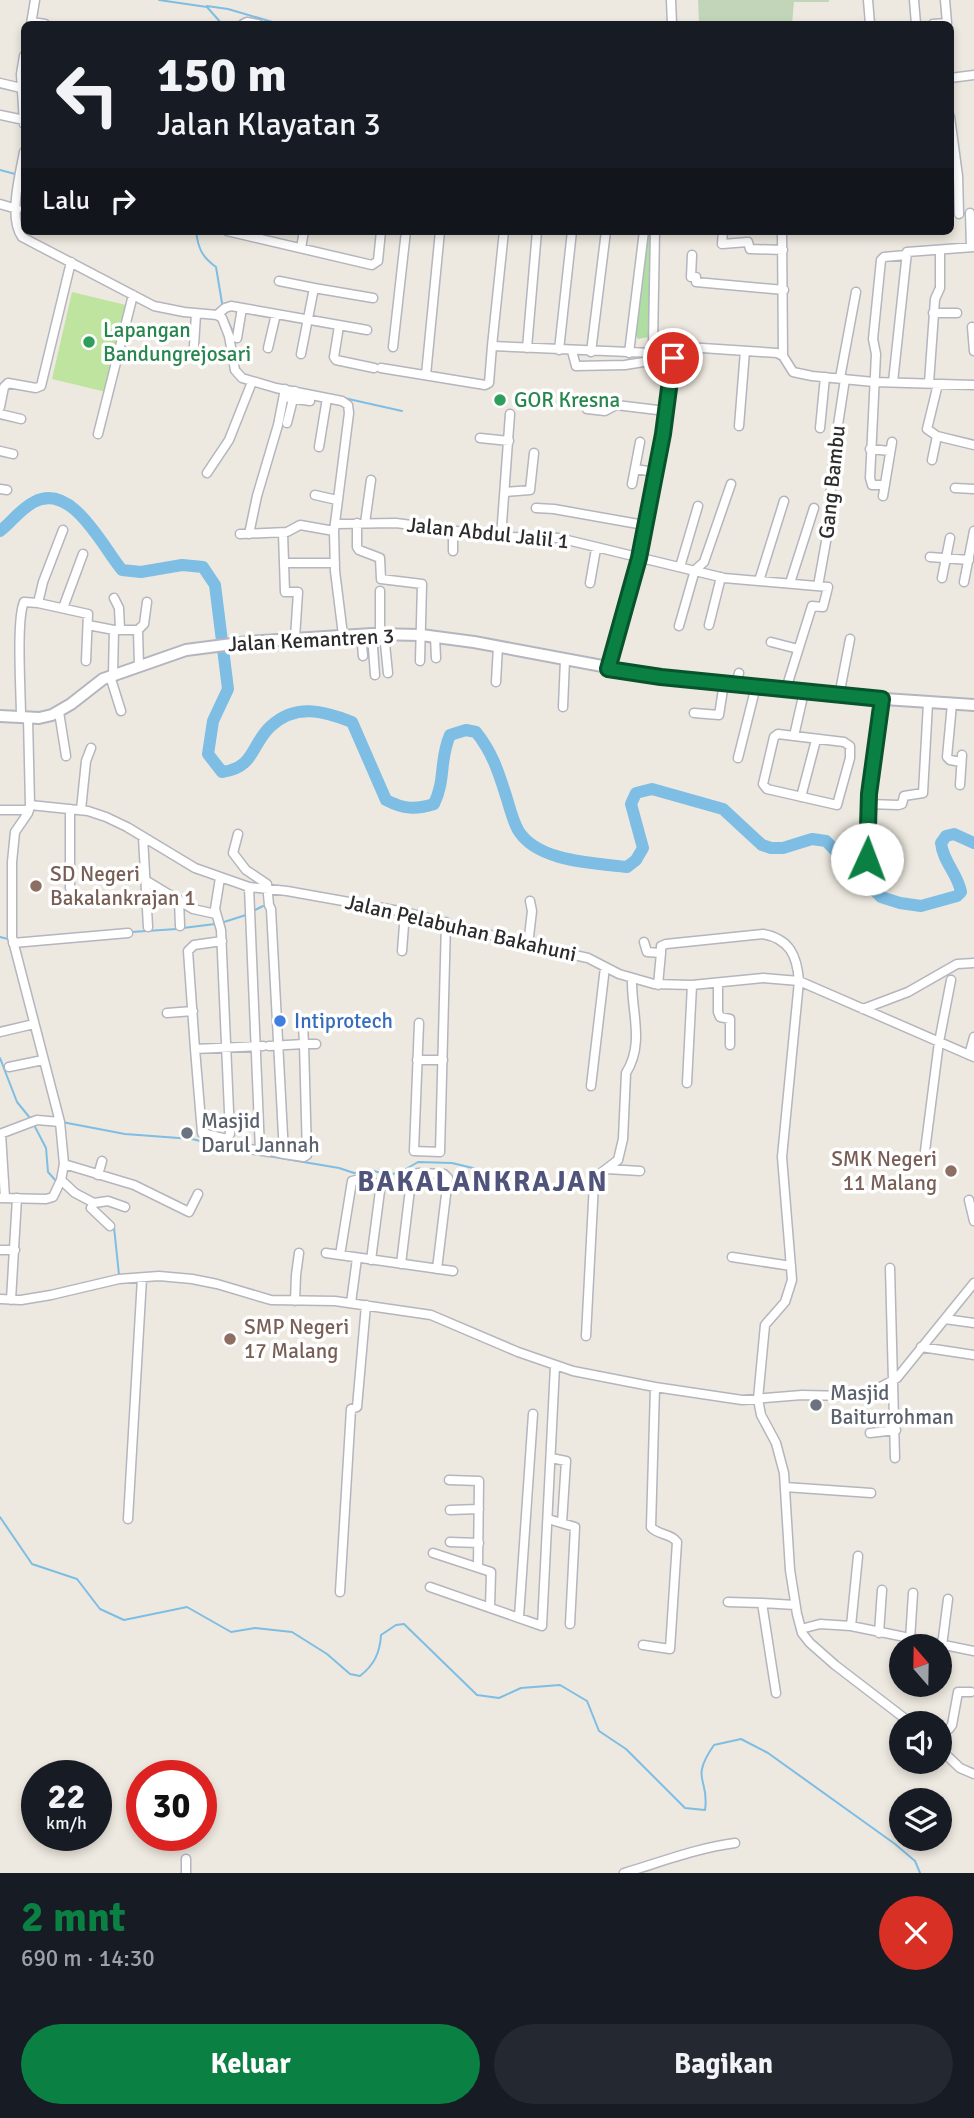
<!DOCTYPE html>
<html lang="id">
<head>
<meta charset="utf-8">
<style>
  :root { --surface:#171b24; --page:#242831; --text:#f1f3f6; --muted:#9ea1a6; --accent:#0b8043 }
  body { margin:0; font-family:Signika,sans-serif; background:var(--page); color:var(--text); height:100vh; display:flex; flex-direction:column; font-size:26px; white-space:nowrap }
  * { box-sizing:border-box; margin:0 }
  p { font-size:23px; color:var(--muted) }
  .icon { flex:none; width:38px; height:38px; fill:none; stroke:currentColor; stroke-width:2; stroke-linecap:round; stroke-linejoin:round }
  .map { position:relative; height:1873px; overflow:hidden }
  .side { display:flex; flex-direction:column; background:var(--surface); flex:1 }
  .side>* { flex:none }
  .guide { position:absolute; left:21px; top:21px; width:933px; height:214px; border-radius:10px; box-shadow:0 4px 10px #0003; background:#171b24; color:var(--text); overflow:hidden }
  .needle { width:46px; rotate:340deg }
  .fabs { position:absolute; left:889px; top:1634px; display:grid; gap:14px }
  .fabs a { display:grid; place-items:center; width:63px; height:63px; border-radius:50%; background:var(--surface); box-shadow:0 4px 10px #0003; font-size:35px }
  .speed { position:absolute; left:21px; top:1760px; display:flex; gap:14px; font-size:35px; font-weight:700; text-align:center }
  .speed>* { display:grid; place-content:center; width:91px; height:91px; border-radius:50%; background:var(--surface); box-shadow:0 4px 10px #0003; line-height:1 }
  .speed small { font-size:18px; font-weight:400 }
  .speed .limit { border:10px solid #d22; background:#fff; color:#111 }
  .pin { position:absolute; display:grid; place-items:center; width:60px; height:60px; color:#fff; margin:-30px; border:4px solid #fff; border-radius:50%; box-shadow:0 2px 7px #0007 }
  .me { position:absolute; width:77px; margin:-38px; rotate:2deg; stroke-linejoin:round; filter:drop-shadow(0 0 5px #0008) }
  .turn { display:flex; align-items:center; gap:24px; height:147px; padding:0 21px; font-size:32px }
  .turn .icon { width:91px; height:91px; stroke-width:2.5 }
  .turn b { display:block; font-size:49px; line-height:60px }
  .then { display:flex; align-items:center; height:66px; padding:0 21px; background:#0003; gap:14px; font-size:26px }
  .round { display:grid; place-items:center; flex:none; width:74px; height:74px; border-radius:37px; background:var(--page) }
  .overview { display:flex; align-items:center; justify-content:space-between; height:119px; padding:0 21px }
  h1 { font-size:42px; font-weight:800; line-height:52px; color:var(--accent) }
  .cta { display:flex; gap:14px; margin-top:auto; padding:14px 21px }
  .cta a { flex:1; height:80px; border-radius:42px; background:var(--accent); color:#fff; font-size:28px; font-weight:800; line-height:80px; text-align:center }
  .cta a+a { background:var(--page); color:var(--text) }
  .map>svg:first-child { display:block }
  .green { fill:#afdea2 }
  .cemetery { fill:#c3d5b9 }
  .pitch { fill:#bee49f }
  .lines { fill:none; stroke-linecap:round; stroke-linejoin:round }
  .stream { stroke:#7ebde4; stroke-width:2 }
  .river { stroke:#7ebde4; stroke-width:12 }
  .minor-casing { stroke:#b4b5be; stroke-width:11 }
  .tertiary-casing { stroke:#b4b5be; stroke-width:14 }
  .minor { stroke:#fff; stroke-width:8 }
  .tertiary { stroke:#fff; stroke-width:10 }
  .route-casing { stroke:#07532c; stroke-width:18 }
  .route { stroke:#0b8043; stroke-width:12 }
  .leisure-dot { fill:#2e9e5b; stroke:#fff; stroke-width:2.5 }
  .education-dot { fill:#8d6e63; stroke:#fff; stroke-width:2.5 }
  .shop-dot { fill:#3f7fe0; stroke:#fff; stroke-width:2.5 }
  .worship-dot { fill:#6b7280; stroke:#fff; stroke-width:2.5 }
  .labels { text-anchor:middle; dominant-baseline:central; stroke-width:7; stroke-linejoin:round; paint-order:stroke }
  .leisure-label { font-size:21px; fill:#27864d; stroke:#fff; text-anchor:start }
  .street-label { font-size:21px; fill:#2c2c2c; stroke:#fff }
  .education-label { font-size:21px; fill:#785e54; stroke:#fff; text-anchor:start }
  .shop-label { font-size:21px; fill:#366cbe; stroke:#fff; text-anchor:start }
  .worship-label { font-size:21px; fill:#5b616d; stroke:#fff; text-anchor:start }
  .district-label { font-size:28px; font-weight:bold; letter-spacing:2px; fill:#50537a; stroke:#fff }
</style>
</head>
<body>
<div class="map">
<svg width="974" height="1873" viewBox="0 0 974 1873">
  <rect width="100%" height="100%" fill="#ede9e0"/>
  <!-- green -->
  <path class="green" d="M647,231h4l-1,102 -1,4 -11,2 -3,-6z"/>
  <!-- cemetery -->
  <path class="cemetery" d="M698,0h131v2h-35l-2,22h-93z"/>
  <!-- pitch -->
  <path class="pitch" d="M72,292l54,13 -20,87 -54,-13z"/>
  <g class="lines">
    <!-- stream -->
    <path class="stream" d="M159,0l48,7 15,17
      M207,6l21,3 51,15
      M0,170l15,4
      M196,231c2,17 6,26 20,36l6,36
      M225,315l8,17 2,15
      M344,398l58,13
      M255,910l8,-4
      M224,922l22,-7
      M183,928l32,-4
      M131,932l46,-3
      M0,937l8,2
      M0,1058l17,44 13,16
      M62,1122l63,12 67,5 57,14
      M33,1123l13,25 2,24 8,9
      M268,1156l71,12 15,5 20,-2 14,4 13,-3 17,-10 34,1 25,6
      M114,1227l5,48
      M0,1517l32,47 45,15 23,30 24,11 63,-13 44,25 24,-4 37,4 35,22 23,20 10,2c14,-11 20,-23 21,-41l15,-10 8,-1 73,71 22,3 22,-10 39,-3 27,16 12,30 27,18 59,59 20,2c5,-32 -16,-29 9,-65l27,-6 27,14 127,91 20,17 5,12"/>
    <!-- river -->
    <path class="river" d="M0,531c12,-9 20,-22 34,-29 38,-20 68,44 88,68l19,2 41,-7 21,2 12,18 13,104 -15,32 -5,33 14,18c33,-4 29,-28 49,-46 25,-23 53,-15 81,-4l34,78c17,9 30,10 48,4 12,-25 5,-44 16,-69l16,-5 10,2c17,21 23,42 31,67 3,10 6,22 11,31 19,32 76,33 109,37l9,-7 7,-12 -12,-44 5,-11 16,-4 71,20 39,36 9,3h12l29,-9 14,2 55,56 19,6 21,3 36,-10 4,-4c-3,-18 -18,-30 -20,-49l5,-7 8,-2 20,9"/>
    <defs>
      <path id="minor" d="M671,0l1,24
        M868,0l2,24
        M914,0l2,24
        M32,22l13,2
        M31,24l4,-24
        M243,24l4,-2 11,2
        M933,24l14,-1 -2,-23
        M24,56l-3,18 3,50
        M950,78l24,-3
        M0,83l21,5
        M0,115l24,5
        M950,117l8,59 1,38
        M24,152c-4,22 -16,66 -2,85l132,69 30,6 33,3 5,3 7,18 6,34 7,8 34,10 66,13 6,4 1,8 -15,118 1,40 8,64
        M0,204l17,5
        M970,213l1,34
        M227,231l145,34 6,-4 3,-30
        M504,231l-12,115 160,7 -2,8 21,5
        M723,231l-1,13 26,-2 2,7 33,1
        M782,231l1,125 10,16 19,4 62,6 100,3
        M301,248l3,-17
        M692,255l-1,22h5v5l88,8
        M279,281l35,7
        M933,313h24
        M217,315l8,-7 6,-2 136,24
        M339,326l-5,31 2,3 38,8
        M972,327l2,24
        M237,338l5,-30
        M653,345l2,-114
        M194,346l2,-32
        M393,347l13,-116
        M268,348l8,-34
        M527,348l10,-117
        M559,350l13,-119
        M652,350l1,-5 20,13
        M572,351l4,15 49,-1 25,-4
        M591,352l15,-121
        M629,353l15,-122
        M301,354l13,-66 59,10
        M381,368l104,17 4,-2 3,-37
        M426,375l14,-144
        M840,378l16,-86
        M893,382l14,-130 67,-5
        M929,383l6,-84 5,-11v-38
        M289,398l21,3
        M0,407l4,-20 4,-4 28,5 5,-2 30,-124
        M587,409l18,2 11,-6 50,6
        M0,414l21,5
        M287,423l8,-32
        M739,426l6,-75
        M820,428l5,-51
        M98,434l35,-139
        M937,436l37,9
        M480,438l29,3
        M319,447l8,-49
        M870,449l20,2
        M0,451l13,3
        M932,460l5,-24 -10,-7 11,-45
        M635,469l20,3
        M207,473l22,-33 23,-58
        M632,484l8,-42
        M885,485h-13l-2,-7 6,-124 -3,-15 8,-79 3,-3 22,-2
        M955,488l19,1
        M0,489l7,1
        M506,492l24,-2 4,-37
        M315,495l22,5
        M883,496l9,-54
        M536,508l18,1 90,16
        M357,523v24l2,3 21,8 1,21 41,5 -2,77
        M365,523l6,-43
        M335,524l61,-1 105,14 58,1 165,40 104,9 -5,20 -11,-1 -26,83
        M283,533l2,59h13l-3,46
        M240,534l47,-2 13,-7 34,6
        M249,534l8,-38 21,-71 7,-36
        M501,537l9,-123
        M453,551v-20
        M930,557l39,3
        M286,563h49
        M680,567l18,-61
        M942,578l8,-40
        M759,581l25,-80
        M964,582l10,-51
        M590,583l6,-34
        M790,583l24,-75
        M818,586l9,-50 7,-85 11,-72
        M380,591v43
        M114,598l5,10 1,21
        M38,603l5,-21 20,-52
        M63,608l20,-54
        M88,625l26,5h24l1,36
        M709,625l12,-48
        M679,626l16,-56 9,-8 27,-78
        M138,630l6,-6 3,-22
        M361,634l2,22
        M372,634l3,41
        M384,634l4,39
        M435,637l1,21
        M771,642l27,7
        M608,669l31,-111 24,-124 10,-76 6,-8 8,-3 90,6 6,3
        M113,674l1,-44
        M110,676l11,35
        M496,682l2,-36
        M736,683l3,-10
        M840,691l10,-52
        M952,704l-5,53 3,3 11,2
        M563,707l2,-47
        M59,712l7,44
        M694,713l25,2 5,-32
        M21,717c0,-24 -5,-97 3,-115l14,1 50,11 -2,47
        M794,736l50,6 6,4v12l-13,47 -70,-16 -4,-5 11,-47 4,-3 16,2 10,-44
        M738,758l18,-72
        M960,785l2,-30
        M801,797l15,-57
        M869,804l29,1 4,-1 2,-8 19,-3 5,-90
        M30,805l58,6 18,6 21,10 68,41 54,19 38,4 118,21 123,33 60,13 31,16 35,10 38,1 71,-7 36,3 175,76
        M70,809v79
        M0,810h29
        M81,810l5,-49 5,-13
        M238,834l-5,19 13,17 21,14 2,21 2,4 13,245 -9,-2
        M143,837l5,90
        M867,859l2,-65 13,-95
        M145,880l48,29 23,5
        M249,887l11,263
        M179,900l1,26
        M222,941l-28,4 -6,6 7,98 68,-3
        M644,942l3,10 14,1 -3,32
        M13,943l115,-10
        M528,945l4,-34 -2,-10
        M402,951l3,-39
        M661,953v-7l5,-2 97,-10c27,5 34,22 36,47l-17,176 10,123 -7,22 -20,23 -7,74 3,16 15,28 8,30 6,97 7,44 5,19 8,10 25,22 77,59
        M718,983v29l2,5 10,2v26
        M863,1009l45,-17 49,-28 17,-1
        M167,1013l26,-2
        M419,1023l-5,128 26,1 6,-230
        M303,1025l1,19h12
        M0,1032l34,-8
        M269,1046l35,-2 3,111 -3,2 -20,-3
        M195,1049l7,84 25,6 3,-5 -9,-204 -6,-21 5,-31
        M969,1055l5,-18
        M417,1060h26
        M9,1067l34,-7
        M687,1083l5,-98
        M591,1086l14,-119
        M0,1134l37,-14 23,2
        M1,1134l4,64
        M250,1149l19,3
        M925,1151l14,-109 12,-62
        M64,1164l70,21 55,27 9,-18
        M607,1169l33,2
        M98,1175l4,-14
        M61,1180l14,13 19,10 14,-2 17,6
        M0,1198l46,1 7,-2 8,-17 3,-16 -4,-42 -48,-185v-75l3,-30 13,-19 2,-8 -2,-87
        M969,1200l5,21
        M94,1203l-3,5 19,18
        M0,1250h15
        M326,1253l127,18
        M340,1255l12,-74 4,-1 54,9 3,-10 5,-6 26,1 4,4 -11,91
        M732,1257l59,9
        M371,1260l10,-77
        M401,1264l9,-75
        M890,1268l5,190
        M0,1299l21,1 30,-5 68,-16 40,-3 33,3 25,5 54,16 64,1 96,14 87,37 55,19 82,16 87,13 60,-5 45,1 28,-6 22,-12 77,-95
        M11,1300l6,-102
        M295,1301l1,-26 3,-22
        M351,1303l6,-45
        M945,1319l29,4
        M586,1336l8,-153 3,-7 21,-16 5,-21 3,-66c19,-30 5,-62 6,-94
        M921,1347l53,8
        M870,1433l26,-3
        M551,1458l15,3 -4,62
        M449,1480l30,1 -1,86
        M785,1487l86,6
        M450,1510l29,-1
        M128,1519l14,-241
        M548,1519l27,8 -5,97
        M450,1542l29,1
        M433,1553l58,19 -1,36
        M430,1587l112,39 13,-260
        M340,1592l11,-183 6,-2 9,-102
        M728,1602l34,1
        M519,1617l14,-203
        M851,1626l7,-70
        M801,1629l19,-5 31,2 123,25
        M879,1633l3,-43
        M910,1640l3,-47
        M643,1645l27,4 7,-107c-6,-9 -20,-7 -26,-15l4,-140
        M942,1646l6,-47
        M776,1693l-14,-90 33,2
        M940,1730l9,-1 3,-4 6,-33h13
        M940,1749l20,19 14,6
        M186,1873v-14
        M624,1873c37,-11 73,-25 111,-30"/>
      <path id="tertiary" d="M0,716l39,2 13,-3 19,-11 32,-25 83,-29 62,-8 124,-8 49,1 53,7 187,35 75,6 119,14 119,8"/>
    </defs>
    <!-- minor casing -->
    <use href="#minor" class="minor-casing"/>
    <!-- tertiary casing -->
    <use href="#tertiary" class="tertiary-casing"/>
    <!-- minor -->
    <use href="#minor" class="minor"/>
    <!-- tertiary -->
    <use href="#tertiary" class="tertiary"/>
  </g>
  <g class="lines">
    <defs>
      <path id="route" d="M673,358l-10,76 -24,124 -31,111 53,8 221,22 -13,95 -2,65"/>
    </defs>
    <!-- route casing -->
    <use href="#route" class="route-casing"/>
    <!-- route -->
    <use href="#route" class="route"/>
  </g>
  <!-- markers -->
  <g class="leisure-dot">
    <circle cx="89" cy="342" r="7"/>
    <circle cx="500" cy="400" r="7"/>
  </g>
  <g class="education-dot">
    <circle cx="36" cy="886" r="7"/>
    <circle cx="951" cy="1171" r="7"/>
    <circle cx="230" cy="1339" r="7"/>
  </g>
  <circle class="shop-dot" cx="280" cy="1021" r="7"/>
  <g class="worship-dot">
    <circle cx="187" cy="1133" r="7"/>
    <circle cx="816" cy="1405" r="7"/>
  </g>
  <g class="labels">
    <!-- leisure labels -->
    <g class="leisure-label">
      <text x="103" y="330">Lapangan<tspan x="103" dy="24">Bandungrejosari</tspan></text>
      <text x="514" y="400">GOR Kresna</text>
    </g>
    <!-- street labels -->
    <g class="street-label">
      <text transform="translate(832 482) rotate(-84)">Gang Bambu</text>
      <text transform="translate(488 533) rotate(6)">Jalan Abdul Jalil 1</text>
      <text transform="translate(311 640) rotate(-3)">Jalan Kemantren 3</text>
      <text transform="translate(461 928) rotate(13)">Jalan Pelabuhan Bakahuni</text>
    </g>
    <!-- education labels -->
    <g class="education-label">
      <text x="50" y="874">SD Negeri<tspan x="50" dy="24">Bakalankrajan 1</tspan></text>
      <text x="937" y="1159" text-anchor="end">SMK Negeri<tspan x="937" dy="24">11 Malang</tspan></text>
      <text x="244" y="1327">SMP Negeri<tspan x="244" dy="24">17 Malang</tspan></text>
    </g>
    <!-- shop labels -->
    <g class="shop-label">
      <text x="294" y="1021">Intiprotech</text>
    </g>
    <!-- worship labels -->
    <g class="worship-label">
      <text x="201" y="1121">Masjid<tspan x="201" dy="24">Darul Jannah</tspan></text>
      <text x="830" y="1393">Masjid<tspan x="830" dy="24">Baiturrohman</tspan></text>
    </g>
    <!-- district labels -->
    <g class="district-label">
      <text x="483" y="1182">BAKALANKRAJAN</text>
    </g>
  </g>
</svg>
<div class="fabs">
<a><svg class="needle" viewBox="-14 -14 28 28"><path d="M0-13l5 13h-10z" fill="#e53935"/><path d="M0 13l5-13h-10z" fill="#9ea1a6"/></svg></a>
<a><svg class="icon" aria-label="sound" viewBox="0 0 24 24"><path d="M4 9h4l5-4v14l-5-4H4zM17 9q2 3 0 6"/></svg></a>
<a><svg class="icon" aria-label="layers" viewBox="0 0 24 24"><path d="M12 4l9 5-9 5-9-5zM3 14l9 5 9-5"/></svg></a>
</div>
<div class="speed"><div>22<small>km/h</small></div><div class="limit">30</div></div>
<div class="pin" style="left:673px;top:358px;background:#d93025"><svg class="icon" aria-label="arrive" viewBox="0 0 24 24"><path d="M6 21V4h12l-3 4 3 4H6"/></svg></div>
<svg class="me" style="left:867px;top:859px" viewBox="-20 -20 40 40"><circle r="19" fill="#fff"/><path d="M0-13L10 11 0 6-10 11z" fill="#0b8043"/></svg>
<div class="guide">
<div class="turn"><svg class="icon" aria-label="left" viewBox="0 0 24 24"><path d="M17 20v-9H6M10 6l-5 5 5 5"/></svg><div><b>150 m</b>Jalan Klayatan 3</div></div>
<div class="then">Lalu<svg class="icon" aria-label="right" viewBox="0 0 24 24"><path d="M7 20v-9h11M14 6l5 5-5 5"/></svg></div>
</div>
</div>
<section class="side">
<div class="overview"><div><h1>2 mnt</h1><p>690 m · 14:30</p></div><a class="round" style="background:#d93025;color:#fff"><svg class="icon" aria-label="close" viewBox="0 0 24 24"><path d="M6 6l12 12M18 6L6 18"/></svg></a></div>
<div class="cta"><a>Keluar</a><a>Bagikan</a></div>
</section>
</body>
</html>
